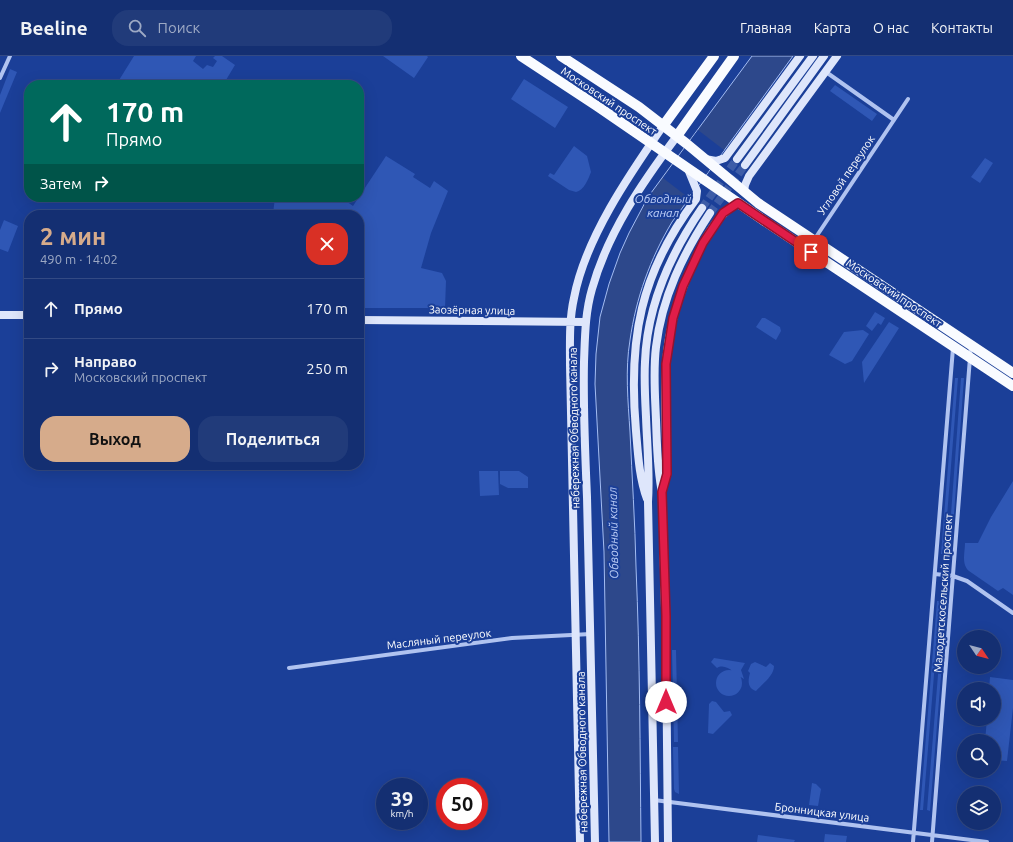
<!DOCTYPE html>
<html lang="ru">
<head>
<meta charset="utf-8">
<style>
  :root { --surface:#142f72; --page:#213b7a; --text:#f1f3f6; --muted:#9da9c4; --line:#334a84; --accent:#d6ab8b }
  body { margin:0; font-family:Ubuntu,sans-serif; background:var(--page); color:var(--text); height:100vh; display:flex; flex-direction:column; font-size:15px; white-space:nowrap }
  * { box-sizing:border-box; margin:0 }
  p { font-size:13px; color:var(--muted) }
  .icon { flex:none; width:22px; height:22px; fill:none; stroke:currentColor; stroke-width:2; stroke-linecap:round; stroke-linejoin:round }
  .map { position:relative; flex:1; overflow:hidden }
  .panel { position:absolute; left:24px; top:154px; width:340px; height:260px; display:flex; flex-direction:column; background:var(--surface); border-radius:16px; box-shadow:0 4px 16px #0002,0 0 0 1px var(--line) }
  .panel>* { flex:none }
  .banner { position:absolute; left:24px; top:24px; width:340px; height:122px; border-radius:16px; box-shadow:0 4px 16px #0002,0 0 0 1px var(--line); background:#00695c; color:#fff; overflow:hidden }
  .needle { width:26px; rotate:125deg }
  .tools { position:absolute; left:957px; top:574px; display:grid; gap:8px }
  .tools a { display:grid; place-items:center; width:44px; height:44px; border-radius:50%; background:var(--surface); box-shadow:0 4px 16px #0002,0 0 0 1px var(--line); font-size:20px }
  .speed { position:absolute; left:376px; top:722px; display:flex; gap:8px; font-size:20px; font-weight:700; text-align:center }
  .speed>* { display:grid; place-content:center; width:52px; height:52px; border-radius:50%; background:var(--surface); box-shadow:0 4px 16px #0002,0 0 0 1px var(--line); line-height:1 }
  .speed small { font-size:10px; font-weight:400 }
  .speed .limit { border:6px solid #d22; background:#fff; color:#111 }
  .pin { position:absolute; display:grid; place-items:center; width:34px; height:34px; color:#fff; margin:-17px; border-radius:8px; box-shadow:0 2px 6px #0006 }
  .me { position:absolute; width:44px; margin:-22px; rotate:0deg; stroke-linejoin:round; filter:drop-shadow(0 0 3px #0008) }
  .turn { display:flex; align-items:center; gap:14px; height:84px; padding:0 16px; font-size:18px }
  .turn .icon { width:52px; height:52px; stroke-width:2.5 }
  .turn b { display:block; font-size:28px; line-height:34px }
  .then { display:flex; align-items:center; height:38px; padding:0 16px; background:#0003; gap:8px; font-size:15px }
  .round { display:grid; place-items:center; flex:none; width:42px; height:42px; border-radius:16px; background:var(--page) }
  .overview { display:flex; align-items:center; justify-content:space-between; height:68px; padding:0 16px }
  h1 { font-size:24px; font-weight:700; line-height:30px; color:var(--accent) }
  .cta { display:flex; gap:8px; margin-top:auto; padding:8px 16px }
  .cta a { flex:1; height:46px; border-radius:16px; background:var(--accent); color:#111; font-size:16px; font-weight:700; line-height:46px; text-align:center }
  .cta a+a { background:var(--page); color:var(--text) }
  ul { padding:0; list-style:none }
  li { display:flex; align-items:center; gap:12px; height:60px; padding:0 16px; border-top:1px solid var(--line) }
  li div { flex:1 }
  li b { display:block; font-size:15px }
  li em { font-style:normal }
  header { display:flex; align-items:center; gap:24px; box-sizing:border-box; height:56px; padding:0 20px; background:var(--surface); border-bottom:1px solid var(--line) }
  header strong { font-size:19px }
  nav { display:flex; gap:22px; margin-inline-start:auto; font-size:14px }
  .search { width:280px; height:36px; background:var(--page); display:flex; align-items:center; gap:10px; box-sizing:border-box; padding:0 14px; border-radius:16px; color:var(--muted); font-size:15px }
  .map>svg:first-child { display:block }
  .green { fill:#2f57b5 }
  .water { fill:#2d488b; stroke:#a3bcf2 }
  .pier { fill:#1b3f98 }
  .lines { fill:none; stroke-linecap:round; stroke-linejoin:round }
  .secondary-tunnel { stroke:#3d5ca7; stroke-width:8; stroke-dasharray:8 4; stroke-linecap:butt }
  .street { stroke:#b0c3f0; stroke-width:4 }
  .secondary { stroke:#dee6fb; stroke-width:8 }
  .primary { stroke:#f9fbff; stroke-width:10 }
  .route-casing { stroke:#92132f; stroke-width:10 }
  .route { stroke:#e11d48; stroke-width:7 }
  .labels { text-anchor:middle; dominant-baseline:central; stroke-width:4; stroke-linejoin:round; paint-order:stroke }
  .street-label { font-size:11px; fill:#fff; stroke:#1b3f98 }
  .water-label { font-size:12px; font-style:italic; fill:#bdcef7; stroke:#1b3f98 }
</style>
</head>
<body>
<header>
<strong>Beeline</strong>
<div class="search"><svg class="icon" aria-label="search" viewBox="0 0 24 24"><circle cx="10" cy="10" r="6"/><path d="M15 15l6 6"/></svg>Поиск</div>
<nav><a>Главная</a><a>Карта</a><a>О нас</a><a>Контакты</a></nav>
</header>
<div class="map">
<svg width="1013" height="786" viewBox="0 0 1013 786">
  <rect width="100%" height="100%" fill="#1b3f98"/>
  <!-- green -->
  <path class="green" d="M134,0h62l-3,5 10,8 4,-4 6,2 4,-6 -4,-3 2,-2h7l13,9 -12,20h-107z
    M383,0h44l1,1 -14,21z
    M10,13l7,3 -17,41v-18z
    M524,23l44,28 -13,21 -44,-29z
    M835,29l42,29 -5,7 -42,-30z
    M574,90l13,10 4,16c-3,8 -7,18 -15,20l-7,-2 -21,-14 2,-3 4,2z
    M386,100l29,18 -2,3 17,11 4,-7 14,10 -17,42 -10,35 21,5 4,8 -1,27h-82l-4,-4v-89l-86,-1 2,-17h65l13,9z
    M985,102l8,5 -13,20 -9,-6z
    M4,164l14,6 -10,26 -8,-3v-19z
    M875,256l10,6 -4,7 -3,-2 -6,8 -6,-5z
    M762,262h3l15,9 1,4 -5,9 -20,-13z
    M889,266l10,6 -35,55 -2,-21z
    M863,274l6,4 -17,27 -7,3 -16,-9 15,-23z
    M955,322h3l-14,176h-3z
    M961,322h3l-13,177h-3z
    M479,415h19l1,24 -19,1z
    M500,415h19l9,6v11h-20l-8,-4z
    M1013,425v114l-10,-7 -5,3 -29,-20c-8,-7 -4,-19 -4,-28h13l13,-26z
    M937,545h3l-17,209h-3z
    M944,545l3,1 -17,209 -3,-1z
    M672,594h4l2,92h-4z
    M714,602l31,5 -4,7 3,9c-8,-4 -18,-17 -27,-11l-6,-6z
    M755,606l11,5 4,-4 4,3c0,10 -12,18 -18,25 -9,-3 -8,-11 -6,-18l-2,-2 3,-7z
    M716 627a13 13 0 1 1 26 0a13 13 0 1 1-26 0Z
    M990,621l23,3v28l-6,53 -13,-1v-19h-9l2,-22h7v-30h-5z
    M712,645l4,1 8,10 6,-1 2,4 -19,19 -5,-1 1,-29z
    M673,691h5l1,47 -4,-2 -1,-3z
    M812,727l4,1 5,5 -3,17 -9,-1z
    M825,778l22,2 -1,6h-22z
    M758,779l37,5 -1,2h-37z"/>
  <!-- water -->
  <path class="water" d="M752,0h41l-121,166c-22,37 -36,76 -42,118 -5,30 -2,61 0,92 2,45 5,90 6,135 4,92 4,183 5,275h-32l-5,-290 -9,-168 1,-30 4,-37 9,-33 11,-31 9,-20 19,-36z"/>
  <!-- pier -->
  <path class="pier" d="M698,74l26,20 -35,48 -26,-20z"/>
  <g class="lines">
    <!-- secondary-tunnel -->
    <path class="secondary-tunnel" d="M702,152l35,-49
      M710,157l35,-48"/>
    <!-- street -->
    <path class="street" d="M826,16l68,48
      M0,22l10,-22
      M814,184l94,-141
      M935,518l18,2 14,5 46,32
      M289,612l223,-30 79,-4
      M654,744l333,42
      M913,786l40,-494
      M932,786l39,-497"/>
    <!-- secondary -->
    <path class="secondary" d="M705,103l11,2 9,-3 75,-102
      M737,103l76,-103
      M745,109l79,-109
      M744,135l1,-6 4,-9 88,-120
      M0,259h29
      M359,264l226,2
      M663,433l4,-15c-1,-36 -3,-73 -1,-109 2,-41 16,-80 34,-116 9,-18 20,-36 38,-46
      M647,443c-8,-22 -9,-45 -11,-68 -8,-92 4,-158 60,-232l1,-8 -9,-22
      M580,786l-10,-477c0,-22 -1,-45 4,-67 11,-59 55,-123 89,-172
      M595,786c-2,-115 -5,-230 -8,-345 -2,-45 -4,-90 -3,-135 1,-25 1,-49 8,-73 16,-57 50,-106 85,-153
      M655,786l-7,-340c2,-29 -1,-57 -2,-85 -1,-19 -2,-37 -1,-55 2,-57 26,-109 57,-154
      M668,786l-2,-196 -4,-154c-5,-24 -5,-48 -6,-72 -1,-25 -3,-49 0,-73 6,-50 27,-93 54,-134"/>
    <!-- primary -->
    <path class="primary" d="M521,0l76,50 172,118 244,162
      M561,0l78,51 48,37 71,59 255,170
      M663,70l51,-70
      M677,80l57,-80"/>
  </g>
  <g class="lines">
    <defs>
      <path id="route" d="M666,646v-86l-4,-124 5,-18 -1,-110 7,-46 10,-32 20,-43 20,-30 15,-10 73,49"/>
    </defs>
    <!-- route casing -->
    <use href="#route" class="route-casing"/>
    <!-- route -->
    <use href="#route" class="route"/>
  </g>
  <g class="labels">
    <!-- street labels -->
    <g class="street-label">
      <text transform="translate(609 45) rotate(34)">Московский проспект</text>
      <text transform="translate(846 119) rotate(-56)">Угловой переулок</text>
      <text transform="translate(894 237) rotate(34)">Московский проспект</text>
      <text transform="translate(472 254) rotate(1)">Заозёрная улица</text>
      <text transform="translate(574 372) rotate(-91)">набережная Обводного канала</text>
      <text transform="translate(943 537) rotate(-86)">Малодетскосельский проспект</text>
      <text transform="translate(439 583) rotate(-7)">Масляный переулок</text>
      <text transform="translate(582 696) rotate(-91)">набережная Обводного канала</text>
      <text transform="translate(822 756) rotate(7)">Бронницкая улица</text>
    </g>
    <!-- water labels -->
    <g class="water-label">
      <text x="663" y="142">Обводный<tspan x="663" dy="14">канал</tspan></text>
      <text transform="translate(613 477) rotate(-91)">Обводный канал</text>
    </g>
  </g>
</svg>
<div class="tools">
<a><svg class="needle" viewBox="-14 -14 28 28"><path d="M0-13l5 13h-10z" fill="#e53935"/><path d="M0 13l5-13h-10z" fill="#9da9c4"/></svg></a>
<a><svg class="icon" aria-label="sound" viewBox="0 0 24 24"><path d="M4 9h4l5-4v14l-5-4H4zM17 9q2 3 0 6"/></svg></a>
<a><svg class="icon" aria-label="search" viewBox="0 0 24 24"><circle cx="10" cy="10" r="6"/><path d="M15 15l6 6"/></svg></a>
<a><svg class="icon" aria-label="layers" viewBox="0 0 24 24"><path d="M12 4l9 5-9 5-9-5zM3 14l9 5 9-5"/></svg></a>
</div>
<div class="speed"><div>39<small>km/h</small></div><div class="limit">50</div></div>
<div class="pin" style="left:811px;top:196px;background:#d93025"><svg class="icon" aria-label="arrive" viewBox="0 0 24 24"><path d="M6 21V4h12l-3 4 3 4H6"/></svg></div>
<svg class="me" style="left:666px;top:646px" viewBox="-20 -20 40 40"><circle r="19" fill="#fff"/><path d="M0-13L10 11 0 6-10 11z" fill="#e11d48"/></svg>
<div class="banner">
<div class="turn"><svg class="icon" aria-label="ahead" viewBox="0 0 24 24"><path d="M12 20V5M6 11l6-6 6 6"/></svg><div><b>170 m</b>Прямо</div></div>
<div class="then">Затем<svg class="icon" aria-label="right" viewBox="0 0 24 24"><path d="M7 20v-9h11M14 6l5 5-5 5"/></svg></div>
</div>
<section class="panel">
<div class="overview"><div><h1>2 мин</h1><p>490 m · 14:02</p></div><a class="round" style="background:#d93025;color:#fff"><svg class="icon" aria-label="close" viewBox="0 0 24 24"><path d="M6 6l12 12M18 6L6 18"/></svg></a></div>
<ul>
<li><svg class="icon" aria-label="ahead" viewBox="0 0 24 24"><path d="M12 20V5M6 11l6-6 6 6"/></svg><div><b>Прямо</b></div><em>170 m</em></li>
<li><svg class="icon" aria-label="right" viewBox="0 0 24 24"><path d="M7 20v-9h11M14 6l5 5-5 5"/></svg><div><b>Направо</b><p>Московский проспект</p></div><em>250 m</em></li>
</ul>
<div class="cta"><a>Выход</a><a>Поделиться</a></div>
</section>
</div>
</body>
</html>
